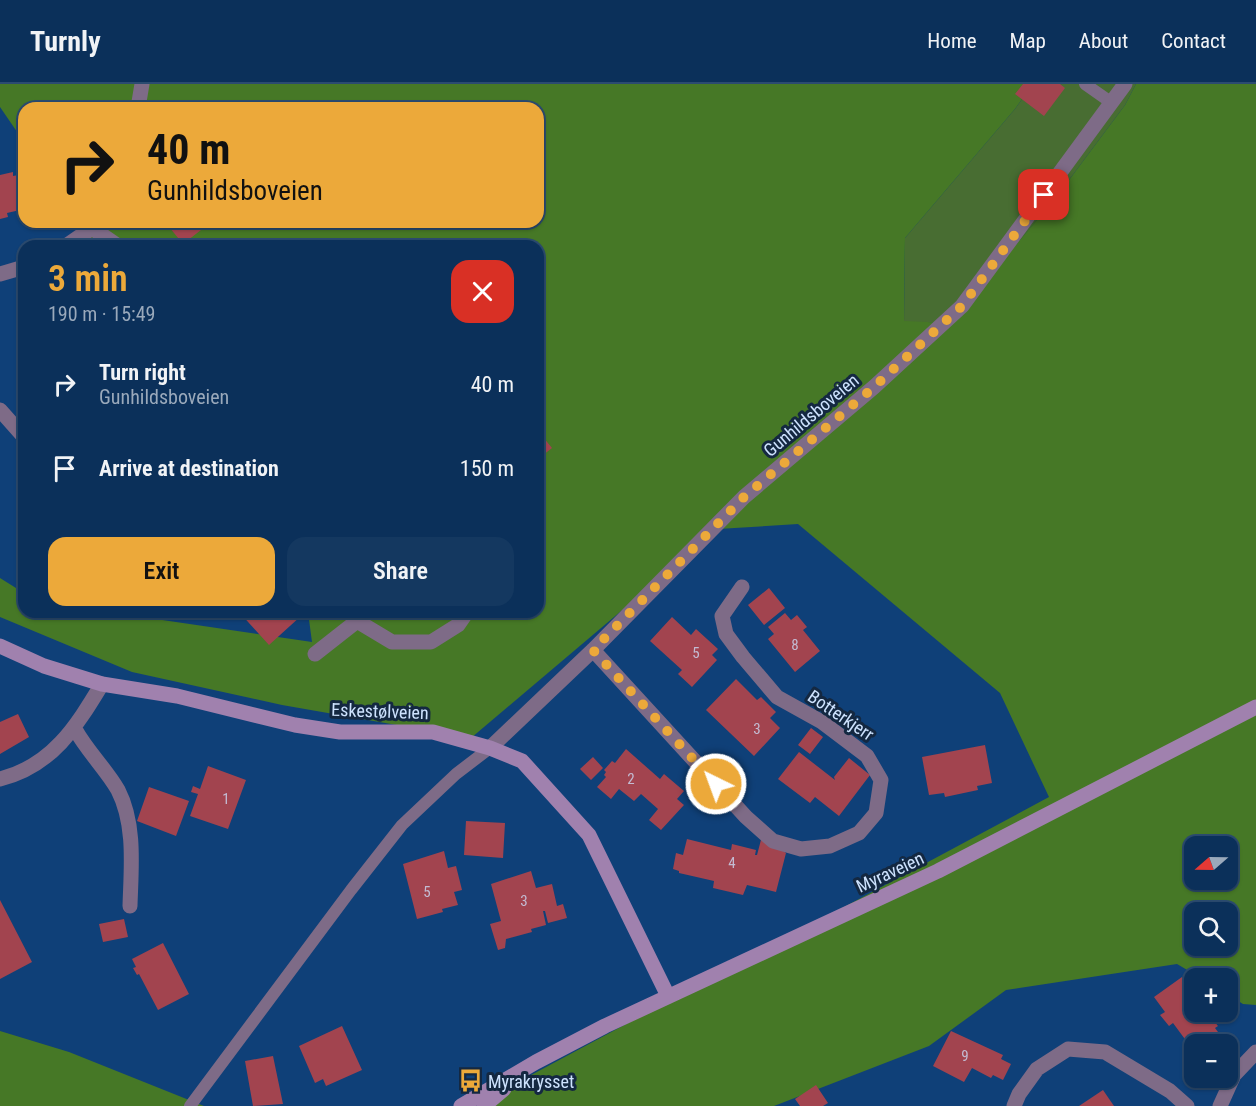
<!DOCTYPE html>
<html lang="en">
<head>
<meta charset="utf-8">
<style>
  :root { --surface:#0b305a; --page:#143860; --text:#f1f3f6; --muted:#9aa9bb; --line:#2b4b70; --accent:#eca93a }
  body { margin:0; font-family:"Roboto Condensed",sans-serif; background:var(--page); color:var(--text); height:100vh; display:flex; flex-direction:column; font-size:22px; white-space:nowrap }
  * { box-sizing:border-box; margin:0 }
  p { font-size:20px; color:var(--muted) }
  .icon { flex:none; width:33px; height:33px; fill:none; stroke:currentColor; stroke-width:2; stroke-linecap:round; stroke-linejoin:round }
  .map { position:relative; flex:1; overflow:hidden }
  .panel { position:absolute; left:18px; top:156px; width:526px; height:378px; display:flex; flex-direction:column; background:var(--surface); border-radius:18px; box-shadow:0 2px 4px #0004,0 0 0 2px var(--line) }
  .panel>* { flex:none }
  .top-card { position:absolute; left:18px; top:18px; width:526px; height:126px; border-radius:18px; box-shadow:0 2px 4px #0004,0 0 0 2px var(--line); background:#eca93a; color:#111; overflow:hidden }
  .needle { width:39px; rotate:250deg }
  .fabs { position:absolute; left:1184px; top:752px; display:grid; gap:12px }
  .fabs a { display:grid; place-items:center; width:54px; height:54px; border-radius:12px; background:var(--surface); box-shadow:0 2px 4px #0004,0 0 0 2px var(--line); font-size:30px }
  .pin { position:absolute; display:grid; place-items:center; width:51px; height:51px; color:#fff; margin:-26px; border-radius:12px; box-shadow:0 3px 9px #0006 }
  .me { position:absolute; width:66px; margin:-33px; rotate:318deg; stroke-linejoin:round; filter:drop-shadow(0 0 4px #0008) }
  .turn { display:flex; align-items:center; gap:21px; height:126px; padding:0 30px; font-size:27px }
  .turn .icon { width:78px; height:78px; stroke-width:2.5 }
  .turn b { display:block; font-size:42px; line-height:51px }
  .round { display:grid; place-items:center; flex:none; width:63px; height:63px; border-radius:18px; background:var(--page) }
  .headline { display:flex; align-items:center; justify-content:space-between; height:102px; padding:0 30px }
  h1 { font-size:36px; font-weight:600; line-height:45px; color:var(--accent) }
  .cta { display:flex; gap:12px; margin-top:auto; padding:12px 30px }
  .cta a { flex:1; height:69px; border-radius:18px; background:var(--accent); color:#111; font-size:24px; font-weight:600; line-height:69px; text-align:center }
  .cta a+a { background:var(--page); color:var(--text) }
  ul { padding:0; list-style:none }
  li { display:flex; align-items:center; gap:18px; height:84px; padding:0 30px }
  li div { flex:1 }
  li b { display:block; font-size:22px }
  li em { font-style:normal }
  header { display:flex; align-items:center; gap:36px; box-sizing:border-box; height:84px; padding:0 30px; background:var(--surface); border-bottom:2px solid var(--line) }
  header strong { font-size:28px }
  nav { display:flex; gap:33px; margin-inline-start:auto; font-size:21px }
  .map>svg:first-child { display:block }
  .green { fill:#486d32 }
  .forest { fill:#467826; fill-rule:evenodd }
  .building { fill:#a2444f }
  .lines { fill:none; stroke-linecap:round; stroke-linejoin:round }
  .service { stroke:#7e6b87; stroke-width:12 }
  .minor { stroke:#7e6b87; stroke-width:15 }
  .secondary { stroke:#a081ae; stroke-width:15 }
  .route { stroke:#eca93a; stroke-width:10; stroke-dasharray:0 18 }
  .labels { text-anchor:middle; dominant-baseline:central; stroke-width:6; stroke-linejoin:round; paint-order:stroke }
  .number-label { font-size:15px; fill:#c3bbd2 }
  .street-label { font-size:18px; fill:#cee3fe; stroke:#142841 }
  .poi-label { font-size:18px; fill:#cee3fe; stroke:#142841; text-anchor:start }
</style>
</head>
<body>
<header>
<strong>Turnly</strong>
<nav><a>Home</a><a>Map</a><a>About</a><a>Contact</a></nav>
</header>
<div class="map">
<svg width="1256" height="1022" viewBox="0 0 1256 1022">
  <rect width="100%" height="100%" fill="#0f4078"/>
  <!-- green -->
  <path class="green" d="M1033,0h103l-11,21 -68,91 -106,127 -47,-1 1,-84 110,-129z"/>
  <!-- forest -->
  <path class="forest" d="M0,0h1033l-18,25 -110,129 -1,83 46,2 107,-127 68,-91 11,-21h120v921l-13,-1 -16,-10v-16h-26l-24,-14 -171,26 -77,56 -155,60h-295l28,-18 542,-291 -49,-104 -202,-169 -80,5 -247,209 -189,-33 -150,-33 -132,-55v-39l24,15v19h84l204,30 -4,-30h230v-366h-443l-16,-24h459v-114h-514v34l-24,-35zM1194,762h33v33h-33zM1194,828h33v33h-33z
    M0,947l69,21 135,54h-204z"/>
  <!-- building -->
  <path class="building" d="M1023,0h37l5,4 -21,28 -29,-22z
    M13,88v4l11,-2v33l-4,1v2l-13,3 1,4 -8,2v-44z
    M165,138h57l-8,6 -4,-5 -27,21z
    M538,347l14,17 -14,11z
    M769,504l16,20 -21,17 -16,-20z
    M239,528h59l3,4 -32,29z
    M785,529l6,7 6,-5 10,12 -4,3 17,21 -25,21 -27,-33 6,-5 -6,-7z
    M672,533l19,18 5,-6 22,20 -6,6 5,5 -25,27 -14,-13 4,-4 -32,-29z
    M736,595l21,21 4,-3 15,15 -6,6 10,10 -26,28 -48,-46z
    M18,630l11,23 -29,17v-32z
    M811,644l12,9 -13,17 -12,-9z
    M985,661l7,38 -15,3 1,4 -33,7 -1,-4 -15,2 -7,-38z
    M626,665l34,30 4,-5 20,17 -7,8 7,6 -23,25 -12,-10 9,-11 -17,-15 -7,7 -15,-12 -8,10 -14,-12 9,-10 -2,-2 2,-3 -2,-2 8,-9 3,2z
    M799,668l36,28 -1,-3 15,-19 21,17 -31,41 -24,-19 -5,6 -32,-24z
    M593,673l10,11 -12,12 -11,-11z
    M208,682l38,14 -18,49 -38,-13 8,-22 -7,-2 2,-6 7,3z
    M149,703l40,14 -13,35 -39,-15z
    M466,737l39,2 -2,35 -39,-3z
    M762,752l24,17 -10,39 -29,-7 -4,10 -30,-7 1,-7 -35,-8v-2l-6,-2 3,-16 7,2 4,-16 44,11 1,-6 24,6 -1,5h2z
    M444,767l4,17 8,-2 6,24 -8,2 4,13 -16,4 1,3 -26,7 -14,-55z
    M531,787l5,17 16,-4 5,22 6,-2 4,14 -19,5 -3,-12h-2l3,14 -15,4 1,3 -26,7 -1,9 -7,2 -8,-26 11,-3 -10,-37z
    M0,816l32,62 -32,17z
    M124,835l4,18 -25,5 -4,-18z
    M163,859l26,51 -31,16 -19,-36 -2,1 -4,-7 3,-1 -4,-8z
    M1182,893l12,17v17h12l12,15 -3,2 18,24 -6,5v-13h-33v4l-2,-3 -2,1 -17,-23 -4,3 -9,-11 5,-3 -11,-15z
    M342,942l20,44 -36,16 -3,-7 -8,4 -16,-37z
    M951,947l52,24 -2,4 10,5 -8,16 -10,-5 -2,3 -19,-10 -8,14 -31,-16z
    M273,972l10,48 -30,2 -8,-45z
    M816,1001l12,18 -5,3h-23l-5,-7z
    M1103,1006l11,16h-35z"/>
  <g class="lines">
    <!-- service -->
    <path class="service" d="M1085,0l27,19
      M190,1022l161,-216 51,-65 54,-51 34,-26"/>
    <!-- minor -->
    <path class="minor" d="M138,24l4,-24
      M92,144l26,18
      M66,162l26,-18 4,-6
      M0,190l24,-7
      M0,326l24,27
      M350,528l7,9 35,21h39l27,-17 9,-13
      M593,566l153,167 27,24 28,8 29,-3 29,-13 17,-20 5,-33 -14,-24 -45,-34 -45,-25 -34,-40 -17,-23 -4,-18 20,-29
      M315,570l42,-33
      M75,645c12,22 31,40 43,61 18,35 13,79 12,116
      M490,664l103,-98 151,-153 130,-110 88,-81 163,-222
      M0,695c52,-13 76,-52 102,-95
      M1014,1022l5,-12 18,-25 31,-20 37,3 65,39 17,15
      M1220,1022l14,-31 22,-23"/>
    <!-- secondary -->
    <path class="secondary" d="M0,562l44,20 58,18 75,12 118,29 45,7h93l57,16 32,13 67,74 79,161
      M461,1022l75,-44 69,-36 333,-155 318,-164
      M484,1022l20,-17"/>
  </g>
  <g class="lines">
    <!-- route -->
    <path class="route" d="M716,700l-123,-134 151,-153 130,-110 88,-81 82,-111"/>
  </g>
  <!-- icons -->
  <defs>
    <symbol id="bus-bare" viewBox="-9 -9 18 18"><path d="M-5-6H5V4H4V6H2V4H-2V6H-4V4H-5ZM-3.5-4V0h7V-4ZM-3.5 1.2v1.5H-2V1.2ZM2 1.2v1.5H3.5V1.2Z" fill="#eca93a" stroke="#142841" stroke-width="2.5" paint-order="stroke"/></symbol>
  </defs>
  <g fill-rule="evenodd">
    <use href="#bus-bare" x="454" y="980" width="33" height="33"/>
  </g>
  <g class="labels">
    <!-- number labels -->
    <g class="number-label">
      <text x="795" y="561">8</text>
      <text x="696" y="569">5</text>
      <text x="757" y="645">3</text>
      <text x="631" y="695">2</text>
      <text x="226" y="715">1</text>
      <text x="732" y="779">4</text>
      <text x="427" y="808">5</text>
      <text x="524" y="817">3</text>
      <text x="965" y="972">9</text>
    </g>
    <!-- street labels -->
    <g class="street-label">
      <text transform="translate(811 331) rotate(-40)">Gunhildsboveien</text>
      <text transform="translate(380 627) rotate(2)">Eskestølveien</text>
      <text transform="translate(841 631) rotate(34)">Botterkjerr</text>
      <text transform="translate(890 788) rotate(-25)">Myraveien</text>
    </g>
    <!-- poi labels -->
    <g class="poi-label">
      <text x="488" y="997">Myrakrysset</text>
    </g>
  </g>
</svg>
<div class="fabs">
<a><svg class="needle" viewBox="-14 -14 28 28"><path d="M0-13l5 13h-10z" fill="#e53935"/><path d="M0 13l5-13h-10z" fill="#9aa9bb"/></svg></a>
<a><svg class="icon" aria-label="search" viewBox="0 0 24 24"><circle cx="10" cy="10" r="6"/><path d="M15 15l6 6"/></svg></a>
<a>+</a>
<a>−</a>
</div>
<div class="pin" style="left:1044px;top:111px;background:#d93025"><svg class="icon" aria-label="arrive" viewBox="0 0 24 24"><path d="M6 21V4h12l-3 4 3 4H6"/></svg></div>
<svg class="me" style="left:716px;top:700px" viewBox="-20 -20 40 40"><circle r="17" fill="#eca93a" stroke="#fff" stroke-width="3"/><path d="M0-11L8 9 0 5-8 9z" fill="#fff"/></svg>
<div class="top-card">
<div class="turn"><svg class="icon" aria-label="right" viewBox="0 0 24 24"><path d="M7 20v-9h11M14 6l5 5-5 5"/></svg><div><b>40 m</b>Gunhildsboveien</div></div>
</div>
<section class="panel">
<div class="headline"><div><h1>3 min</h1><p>190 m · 15:49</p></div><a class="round" style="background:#d93025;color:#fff"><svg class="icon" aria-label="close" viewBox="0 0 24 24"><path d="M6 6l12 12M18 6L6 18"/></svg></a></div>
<ul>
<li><svg class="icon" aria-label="right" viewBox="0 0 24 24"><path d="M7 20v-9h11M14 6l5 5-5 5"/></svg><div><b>Turn right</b><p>Gunhildsboveien</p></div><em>40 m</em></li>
<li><svg class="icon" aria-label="arrive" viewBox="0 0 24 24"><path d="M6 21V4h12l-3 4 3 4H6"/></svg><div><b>Arrive at destination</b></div><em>150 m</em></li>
</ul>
<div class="cta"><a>Exit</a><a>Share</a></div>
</section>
</div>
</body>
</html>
